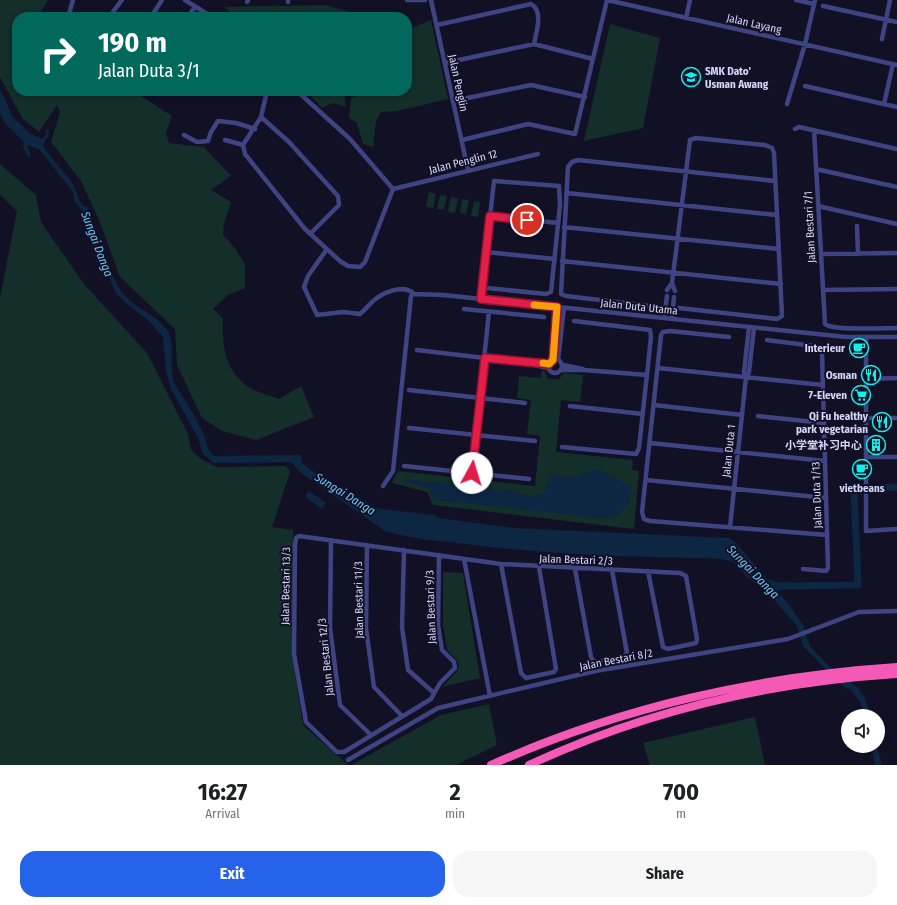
<!DOCTYPE html>
<html lang="en">
<head>
<meta charset="utf-8">
<style>
  :root { --surface:#fff; --page:#f6f6f6; --text:#202124; --muted:#757577; --accent:#2563eb }
  body { margin:0; font-family:"Fira Sans Condensed","Noto Sans SC",sans-serif; background:var(--page); color:var(--text); height:100vh; display:flex; flex-direction:column; font-size:15px; white-space:nowrap }
  * { box-sizing:border-box; margin:0 }
  p { font-size:13px; color:var(--muted) }
  .icon { flex:none; width:22px; height:22px; fill:none; stroke:currentColor; stroke-width:2; stroke-linecap:round; stroke-linejoin:round }
  .map { position:relative; height:765px; overflow:hidden }
  .drawer { display:flex; flex-direction:column; background:var(--surface); flex:1 }
  .drawer>* { flex:none }
  .guide { position:absolute; left:12px; top:12px; width:400px; height:84px; border-radius:16px; box-shadow:0 2px 6px #0003; background:#00695c; color:#fff; overflow:hidden }
  .controls { position:absolute; left:841px; top:709px; display:grid; gap:8px }
  .controls a { display:grid; place-items:center; width:44px; height:44px; border-radius:50%; background:var(--surface); box-shadow:0 2px 6px #0003; font-size:20px }
  .pin { position:absolute; display:grid; place-items:center; width:34px; height:34px; color:#fff; margin:-17px; border:2px solid #fff; border-radius:50%; box-shadow:0 1px 4px #0007 }
  .me { position:absolute; width:44px; margin:-22px; rotate:6deg; stroke-linejoin:round; filter:drop-shadow(0 0 3px #0008) }
  .turn { display:flex; align-items:center; gap:14px; height:84px; padding:0 20px; font-size:18px }
  .turn .icon { width:52px; height:52px; stroke-width:2.5 }
  .turn b { display:block; font-size:28px; line-height:34px }
  .eta { display:flex; justify-content:space-evenly; align-items:center; height:68px; text-align:center }
  .eta b { font-size:24px; font-weight:700; line-height:28px }
  .cta { display:flex; gap:8px; margin-top:auto; padding:8px 20px }
  .cta a { flex:1; height:46px; border-radius:16px; background:var(--accent); color:#fff; font-size:16px; font-weight:700; line-height:46px; text-align:center }
  .cta a+a { background:var(--page); color:var(--text) }
  .map>svg:first-child { display:block }
  .green { fill:#142e2a }
  .water { fill:#0d2641 }
  .lines { fill:none; stroke-linecap:round; stroke-linejoin:round }
  .river { stroke:#0d2641; stroke-width:7 }
  .street { stroke:#3e4481; stroke-width:4.5 }
  .highway { stroke:#f559b6; stroke-width:8 }
  .route-casing { stroke:#92132f; stroke-width:10 }
  .route { stroke:#e11d48; stroke-width:7 }
  .slow { stroke:#f59e0b; stroke-width:7 }
  .labels { text-anchor:middle; dominant-baseline:central; stroke-width:4; stroke-linejoin:round; paint-order:stroke }
  .street-label { font-size:11px; fill:#d7d7fc; stroke:#121025 }
  .poi-label { font-size:11px; font-weight:bold; fill:#d7d7fc; stroke:#121025; text-anchor:end }
  .water-label { font-size:12px; font-style:italic; fill:#6bc6f6; stroke:#121025 }
</style>
</head>
<body>
<div class="map">
<svg width="897" height="765" viewBox="0 0 897 765">
  <rect width="100%" height="100%" fill="#121025"/>
  <!-- green -->
  <path class="green" d="M0,0h48l-8,13 5,4h-28v74h101l4,4 19,1 31,20 -6,17 3,10 35,4 27,29 -20,14 20,12 -7,21 -1,12 11,12 11,17v24l-17,7 -15,14 10,9c-1,27 1,50 24,68 8,6 22,9 32,13l22,-13 13,31 -58,23 -34,-9 -20,-13 -25,-53 -2,-36 -55,-52 -21,-57 -18,-39 -30,-39 9,-30 -3,-7 -18,27 -17,-14 -22,-41z
    M324,5l46,12h-135l-10,-10z
    M431,20l17,79 -51,12 -16,1 -5,9 -3,26 -10,-3 -6,-21 -8,-5 2,-20 11,-5 -1,-2h46v-65l5,2z
    M610,24l50,14 -17,90 -59,13z
    M306,91h31l7,3 2,13 -13,-4 -11,5z
    M0,164l36,31 5,27 43,62 63,69 41,81 3,16 10,9 16,8 69,-1 4,6 -18,55 21,3 -1,125 11,70 45,40h-348v-467l17,-87 -17,-16z
    M429,192l7,2 -3,14 -7,-1z
    M440,195l7,1 -3,14 -7,-1z
    M451,197l7,1 -3,15 -7,-1z
    M462,199l7,1 -3,15 -6,-2z
    M474,201l6,1 -2,15 -7,-1z
    M542,370l3,1 3,8h11l5,-6 19,2 -3,27 -19,-2 -5,52 77,8 -1,10 7,1 -5,58 -201,-24 -6,-13 -35,-9 6,-12 137,15 5,-50 -13,-2 4,-34 -14,-2 2,-22 22,2z
    M443,572l20,1 17,105 -38,9 16,-17 1,-7 -12,-13 -4,-25z
    M489,704l8,41 -41,20h-105l90,-50z
    M755,717l10,48h-115l-7,-22z"/>
  <!-- water -->
  <path class="water" d="M0,89l13,28 16,16 13,6 3,-3 2,-7h2v5l-6,11 1,3c9,11 18,22 27,33 6,8 6,18 12,25l4,1 13,43 3,1c7,15 10,32 23,46 12,13 39,22 44,39 4,14 0,29 3,43 2,8 8,14 12,21 7,11 14,24 19,35 4,8 2,16 11,21l83,-1 3,1 1,7c10,7 36,30 48,29l26,16 5,1 53,6 5,3 75,10 215,10 7,5 31,36 17,5v4l-6,4 12,14 13,19 7,21 20,21 29,22 3,6 2,1 7,20h-6l-5,-14 -10,-13 -5,-1 -42,-42 -6,-20 -30,-34 -20,-15 -13,-15 -13,-3 -19,-1c-79,-1 -158,-4 -236,-14 -27,-3 -55,-5 -81,-13l-84,-58 -10,-11 -78,1 -10,-9 -5,-16 -27,-49 -5,-18 -3,-34 -14,-16 -21,-16 -12,-12 -20,-44 -12,-36 -10,-12 -1,-9 -34,-43 -12,-4 4,11 -3,1 -5,-10 1,-5 -19,-19 -5,-10z
    M592,469l11,2 29,16 -3,15 -12,14 -14,2 -169,-18 -5,-12 -26,-7 2,-3 5,2 104,11 15,5 15,-3 6,-19c19,3 26,6 42,-5z
    M309,491l17,12 -4,6 -17,-12z
    M871,746h6l5,19h-7z"/>
  <g class="lines">
    <!-- river -->
    <path class="river" d="M871,488l26,-1
      M775,586l83,-1 -4,-97h10"/>
    <!-- street -->
    <path class="street" d="M185,0l27,17
      M407,0h18
      M431,0l37,170
      M796,0l18,4
      M247,2l1,-2
      M288,2v-2
      M823,6l74,16
      M68,17l5,-17
      M109,17l13,-17
      M151,17l11,-17
      M188,17l7,-10
      M199,17l4,-6
      M686,18l4,-18
      M437,25l94,-21c13,7 5,29 3,40
      M882,39l8,-39
      M445,63l89,-19 59,15
      M805,86l92,21
      M267,91l-6,26 28,25 49,54 1,9 -29,29
      M297,91l53,48 43,50
      M453,101l78,-16 54,12
      M787,104l18,-60 10,-44
      M884,104l9,-40
      M261,117l-18,28 2,9 60,75 35,32 8,5 12,1 5,-5 28,-73
      M795,129l4,-2 98,22
      M814,130l11,194c8,7 59,4 72,4
      M184,135l13,7 11,-1 3,-9 7,-11 18,2 19,6
      M225,140l18,5
      M462,140l66,-16 47,10 32,-134 290,65
      M816,169l81,18
      M393,189l145,-35
      M567,193l210,22
      M818,206l79,18
      M490,216l68,7
      M857,226l1,28
      M564,227l214,22
      M327,249l-19,27 -4,11 13,28 26,-3 17,2c4,-3 7,-7 11,-11 10,-10 32,-20 43,-9
      M486,252l69,7
      M821,254l76,-1
      M562,261l219,23
      M667,290l5,-7
      M823,290l74,-1
      M675,291l-3,-8 18,-143 6,-2 69,7 7,3 2,5 8,163 -5,3 -98,-11
      M481,299l13,-118 65,5 1,19 -9,87 -5,2 -59,-6
      M658,307l-92,-11 -5,-2 7,-127 4,-5 6,-2 197,21
      M464,309l80,8
      M664,318l3,-22
      M672,319l2,-22
      M729,337l-59,-6 -7,1 -2,3 -19,177 2,7 6,2 177,14
      M866,337v194l31,-2
      M767,340l47,6 7,2 1,4 6,216 -2,3 -23,-2
      M417,350l102,12 30,6
      M548 366a7 7 0 1 1 14 0a7 7 0 1 1-14 0Z
      M553,360l4,-53
      M558,360l6,-52
      M525,361l24,3
      M563,365l20,4
      M658,368l165,17
      M562,370h22l63,5
      M746,377l-2,-5 5,-45
      M866,379l31,-1
      M409,390l116,13
      M654,405l88,10
      M570,406l73,8
      M758,416l66,7
      M867,418h30
      M409,428l126,13
      M650,443l175,18
      M562,447l74,7 3,-6 12,-111 -1,-7 -76,-9
      M867,457h30
      M404,466l125,13
      M472,473l17,-161
      M646,480l180,18
      M383,486l10,-15 18,-175 3,-2 29,1 403,42h51
      M730,527l16,-150 3,-5 5,-44
      M331,540l-1,88 10,77 31,30
      M367,545l-1,83 8,59 28,29
      M404,550l-2,77 6,43 26,23
      M439,555l-1,70 4,25 12,12 1,6 -15,15 -9,16 -87,53h-7l-31,-30 -12,-68 1,-109 1,-7 3,-2 202,28 179,9 6,3 11,63 -1,4 -28,6 -5,-2 -15,-76
      M464,559l26,137
      M501,564l20,109 5,5 28,-6 2,-3 -17,-102
      M575,569l16,88 2,4 3,1 27,-5 4,-4 -15,-83
      M348,760l90,-52 157,-37 193,-32 71,-27 38,-1"/>
    <!-- highway -->
    <path class="highway" d="M491,765c127,-57 267,-89 406,-98
      M529,765c116,-54 241,-83 368,-91"/>
  </g>
  <g class="lines">
    <defs>
      <path id="route" d="M472,473l13,-115 64,6 4,-4 4,-53 -76,-8 9,-83 37,4"/>
    </defs>
    <!-- route casing -->
    <use href="#route" class="route-casing"/>
    <!-- route -->
    <use href="#route" class="route"/>
    <!-- slow -->
    <path class="slow" d="M534,305l23,2 -4,53 -4,4 -6,-1"/>
  </g>
  <!-- icons -->
  <defs>
    <symbol id="school-ring" viewBox="-11 -11 22 22"><circle r="9.5" fill="#121025" stroke="#0ff0ec" stroke-width="1.5"/><path d="M0-5L7-2L0 1L-7-2ZM-4 1L0 2.5L4 1V4Q0 6-4 4Z" fill="#0ff0ec"/></symbol>
    <symbol id="cafe-ring" viewBox="-11 -11 22 22"><circle r="9.5" fill="#121025" stroke="#0ff0ec" stroke-width="1.5"/><path d="M-5.5-4.5H6V0H3Q3 3.5 0 3.5H-2.5Q-5.5 3.5-5.5 0ZM3-3.2v2h1.7v-2ZM-6 4.5H4V6H-6Z" fill="#0ff0ec"/></symbol>
    <symbol id="restaurant-ring" viewBox="-11 -11 22 22"><circle r="9.5" fill="#121025" stroke="#0ff0ec" stroke-width="1.5"/><path d="M-5-6h1v4h1v-4h1v4h1v-4h1v5L-1.5 .5V6h-2V.5L-5-1ZM5-6V6H3V1.5H1.5Q1.5-4 5-6Z" fill="#0ff0ec"/></symbol>
    <symbol id="supermarket-ring" viewBox="-11 -11 22 22"><circle r="9.5" fill="#121025" stroke="#0ff0ec" stroke-width="1.5"/><path d="M-6-5.5h2.5l.6 2H6L4.5 2H-2.5L-4.4-4H-6ZM-1.5 3.2a1.3 1.3 0 1 0 .1 0ZM3 3.2a1.3 1.3 0 1 0 .1 0Z" fill="#0ff0ec"/></symbol>
    <symbol id="building-ring" viewBox="-11 -11 22 22"><circle r="9.5" fill="#121025" stroke="#0ff0ec" stroke-width="1.5"/><path d="M-4-6H4V6H1V3H-1V6H-4ZM-2.5-4.3h1.7v1.8h-1.7ZM.8-4.3h1.7v1.8H.8ZM-2.5-1h1.7V.8h-1.7ZM.8-1h1.7V.8H.8Z" fill="#0ff0ec"/></symbol>
  </defs>
  <g fill-rule="evenodd">
    <use href="#school-ring" x="680" y="66" width="22" height="22"/>
    <use href="#cafe-ring" x="848" y="337" width="22" height="22"/>
    <use href="#restaurant-ring" x="860" y="364" width="22" height="22"/>
    <use href="#supermarket-ring" x="850" y="384" width="22" height="22"/>
    <use href="#restaurant-ring" x="871" y="411" width="22" height="22"/>
    <use href="#building-ring" x="865" y="434" width="22" height="22"/>
    <use href="#cafe-ring" x="851" y="458" width="22" height="22"/>
  </g>
  <g class="labels">
    <!-- street labels -->
    <g class="street-label">
      <text transform="translate(754 24) rotate(13)">Jalan Layang</text>
      <text transform="translate(458 83) rotate(78)">Jalan Penglin</text>
      <text transform="translate(463 162) rotate(-14)">Jalan Penglin 12</text>
      <text transform="translate(810 227) rotate(-93)">Jalan Bestari 7/1</text>
      <text transform="translate(639 307) rotate(6)">Jalan Duta Utama</text>
      <text transform="translate(729 451) rotate(-84)">Jalan Duta 1</text>
      <text transform="translate(817 495) rotate(-92)">Jalan Duta 1/13</text>
      <text transform="translate(576 560) rotate(2)">Jalan Bestari 2/3</text>
      <text transform="translate(286 586) rotate(-89)">Jalan Bestari 13/3</text>
      <text transform="translate(359 600) rotate(-91)">Jalan Bestari 11/3</text>
      <text transform="translate(431 607) rotate(-92)">Jalan Bestari 9/3</text>
      <text transform="translate(326 657) rotate(-96)">Jalan Bestari 12/3</text>
      <text transform="translate(616 660) rotate(-11)">Jalan Bestari 8/2</text>
    </g>
    <!-- poi labels -->
    <g class="poi-label">
      <text x="705" y="71" text-anchor="start">SMK Dato'<tspan x="705" dy="13">Usman Awang</tspan></text>
      <text x="845" y="348">Interieur</text>
      <text x="857" y="375">Osman</text>
      <text x="847" y="395">7-Eleven</text>
      <text x="868" y="416">Qi Fu healthy<tspan x="868" dy="13">park vegetarian</tspan></text>
      <text x="862" y="445">小学堂补习中心</text>
      <text x="862" y="488" text-anchor="middle">vietbeans</text>
    </g>
    <!-- water labels -->
    <g class="water-label">
      <text transform="translate(97 244) rotate(69)">Sungai Danga</text>
      <text transform="translate(345 494) rotate(32)">Sungai Danga</text>
      <text transform="translate(753 572) rotate(46)">Sungai Danga</text>
    </g>
  </g>
</svg>
<div class="controls">
<a><svg class="icon" aria-label="sound" viewBox="0 0 24 24"><path d="M4 9h4l5-4v14l-5-4H4zM17 9q2 3 0 6"/></svg></a>
</div>
<div class="pin" style="left:527px;top:220px;background:#d93025"><svg class="icon" aria-label="arrive" viewBox="0 0 24 24"><path d="M6 21V4h12l-3 4 3 4H6"/></svg></div>
<svg class="me" style="left:472px;top:473px" viewBox="-20 -20 40 40"><circle r="19" fill="#fff"/><path d="M0-13L10 11 0 6-10 11z" fill="#e11d48"/></svg>
<div class="guide">
<div class="turn"><svg class="icon" aria-label="right" viewBox="0 0 24 24"><path d="M7 20v-9h11M14 6l5 5-5 5"/></svg><div><b>190 m</b>Jalan Duta 3/1</div></div>
</div>
</div>
<section class="drawer">
<div class="eta">
<div><b>16:27</b><p>Arrival</p></div>
<div><b>2</b><p>min</p></div>
<div><b>700</b><p>m</p></div>
</div>
<div class="cta"><a>Exit</a><a>Share</a></div>
</section>
</body>
</html>
